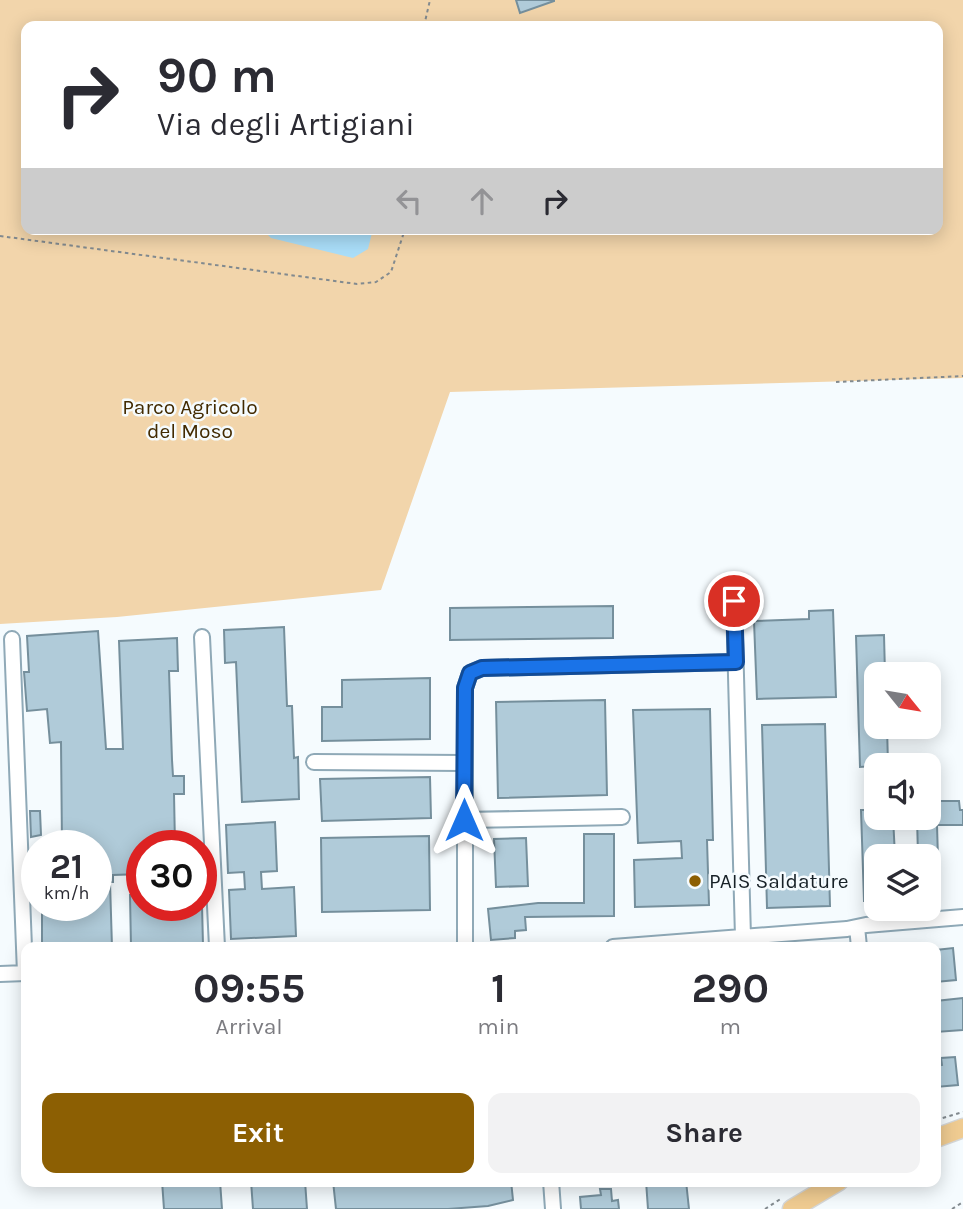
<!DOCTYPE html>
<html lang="en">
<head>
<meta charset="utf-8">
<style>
  :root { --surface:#fff; --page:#f2f2f3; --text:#2b2b33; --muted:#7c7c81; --accent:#8c5f03 }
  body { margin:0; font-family:Karla,sans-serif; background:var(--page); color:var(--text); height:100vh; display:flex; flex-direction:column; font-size:26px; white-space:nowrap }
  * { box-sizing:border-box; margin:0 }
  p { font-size:23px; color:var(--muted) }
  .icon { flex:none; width:38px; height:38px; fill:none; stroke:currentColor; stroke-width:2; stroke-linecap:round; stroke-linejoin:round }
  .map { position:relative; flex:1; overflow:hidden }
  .panel { position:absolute; left:21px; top:942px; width:920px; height:245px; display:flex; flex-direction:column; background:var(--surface); border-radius:14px; box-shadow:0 4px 18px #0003 }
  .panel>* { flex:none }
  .banner { position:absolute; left:21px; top:21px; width:922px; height:214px; border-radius:14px; box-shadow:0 4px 18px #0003; background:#fff; color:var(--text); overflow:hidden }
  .needle { width:46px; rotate:120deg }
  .buttons { position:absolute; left:864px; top:662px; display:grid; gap:14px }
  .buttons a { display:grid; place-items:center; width:77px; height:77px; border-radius:14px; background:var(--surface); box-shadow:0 4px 18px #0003; font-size:35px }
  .speed { position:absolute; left:21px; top:830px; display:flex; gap:14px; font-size:35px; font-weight:700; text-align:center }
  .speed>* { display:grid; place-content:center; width:91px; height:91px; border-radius:50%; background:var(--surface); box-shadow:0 4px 18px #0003; line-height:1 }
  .speed small { font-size:18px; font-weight:400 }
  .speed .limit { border:10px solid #d22; background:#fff; color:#111 }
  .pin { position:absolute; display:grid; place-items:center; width:60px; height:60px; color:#fff; margin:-30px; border:4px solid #fff; border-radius:50%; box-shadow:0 2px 7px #0007 }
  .me { position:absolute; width:77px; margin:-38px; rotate:0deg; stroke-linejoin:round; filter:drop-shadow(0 0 5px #0008) }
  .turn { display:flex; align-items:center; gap:24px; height:147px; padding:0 21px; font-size:32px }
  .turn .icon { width:91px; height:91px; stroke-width:2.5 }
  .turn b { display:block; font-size:49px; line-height:60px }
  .lanes { display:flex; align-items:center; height:66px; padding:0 21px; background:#0003; justify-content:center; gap:35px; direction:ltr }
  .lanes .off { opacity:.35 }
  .eta { display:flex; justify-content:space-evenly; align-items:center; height:119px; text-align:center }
  .eta b { font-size:42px; font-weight:700; line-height:49px }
  .cta { display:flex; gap:14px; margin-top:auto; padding:14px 21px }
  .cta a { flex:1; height:80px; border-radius:14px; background:var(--accent); color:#fff; font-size:28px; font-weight:700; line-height:80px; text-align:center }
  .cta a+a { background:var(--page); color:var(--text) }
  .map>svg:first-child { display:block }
  .green { fill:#f2d5ab; fill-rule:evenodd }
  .water { fill:#aadef9 }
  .building { fill:#b0cbd9; stroke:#758f9c; stroke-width:2 }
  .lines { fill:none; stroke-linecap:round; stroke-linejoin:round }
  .minor-casing { stroke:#8fa9b7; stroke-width:18 }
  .major-casing { stroke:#d5d7d8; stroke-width:21 }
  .path { stroke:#828a8f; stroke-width:2; stroke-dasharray:3.5 3.5; stroke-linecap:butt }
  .minor { stroke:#fff; stroke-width:14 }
  .major { stroke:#efcb91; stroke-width:18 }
  .route-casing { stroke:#114b97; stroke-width:18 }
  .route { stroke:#1a73e8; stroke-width:12 }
  .poi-dot { fill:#8c5f03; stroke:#f5fbfe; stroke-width:2.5 }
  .labels { text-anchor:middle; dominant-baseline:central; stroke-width:5; stroke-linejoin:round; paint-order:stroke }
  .park-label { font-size:21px; fill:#422a00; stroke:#f5fbfe }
  .poi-label { font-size:21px; fill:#172127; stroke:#f5fbfe; text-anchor:start }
</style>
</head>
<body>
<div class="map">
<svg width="963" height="1209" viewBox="0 0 963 1209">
  <rect width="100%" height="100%" fill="#f5fbfe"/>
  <!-- green -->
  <path class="green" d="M0,0h963v378l-513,14 -69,198 -264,27 -117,7zM26,26h912v203h-912z"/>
  <!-- water -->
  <path class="water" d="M262,229h111l-5,20 -15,9 -82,-20z"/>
  <!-- building -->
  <path class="building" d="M516,0h38v1l-34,12z
    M613,606v32l-163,2v-32z
    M833,610l3,87 -79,2 -3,-78 55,-2v-8z
    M284,627l3,79h5l2,52 4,-1 1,42 -57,3 -6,-140 -11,1 -1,-33z
    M98,631l8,118h17l-4,-108 58,-3 1,33h-9l3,89 1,16h11v18h-10l1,51h-33v29l-29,1v7h-3l2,65h-70v-42h54v-60h-34l-1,-103 -11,1 -3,-34 -20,2 -3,-39h5l-2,-36z
    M884,635l1,39h-8v52h10l1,39 -28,2 -4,-131z
    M430,678v61l-108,2v-34h20v-27z
    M605,700l2,95 -109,3 -2,-96z
    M710,709l3,131h-6l2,65 -74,2 -1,-47 48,-2 -1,-17 -43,2 -5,-133z
    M825,724l5,182 -63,2 -5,-183z
    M430,777l1,41 -109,3 -2,-42z
    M929,801h30l1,9h3v15h-26l2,68h-10v-37h-11l-1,-39h12z
    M861,810h16v7h16l2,39h-18v45h-13z
    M30,811h10l1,24 -10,2z
    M275,822l2,49 -16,1 1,17 32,-2 2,49 -65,3 -2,-49 16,-1 -1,-17 -16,1 -2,-48z
    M584,834h30v82l-89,1 1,13 -11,1v7l-24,2 -3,-31 50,-6h46z
    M429,836l1,74 -108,2 -1,-74z
    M526,838l2,48 -32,1 -2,-48z
    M130,895h12v10h60l1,40 -72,2z
    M953,948l3,32 -20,2v-32z
    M963,998v32l-27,2v-31z
    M955,1057l3,28 -22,2v-21l6,-1 -1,-7z
    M162,1181h58l2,28h-58z
    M251,1181h54l2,28h-54z
    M333,1181h178l2,19 -25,6 -40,3h-112z
    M646,1181h40l3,28h-41z
    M600,1189h11l1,12 6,-1 1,9h-38l-1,-12 21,-2z"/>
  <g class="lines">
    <defs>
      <path id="minor" d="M734,601l9,336
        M202,637l15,310
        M12,639l13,334
        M314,762l150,1
        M464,820l158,-3
        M857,927l2,20
        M465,947v-259l5,-15 12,-5 254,-6
        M613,947l234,-18 19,-4 97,-8
        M0,974l26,-1
        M551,1181l2,28"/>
      <path id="major" d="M936,1138l27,-10
        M792,1209l47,-28"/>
    </defs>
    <!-- minor casing -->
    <use href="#minor" class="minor-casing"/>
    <!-- major casing -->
    <use href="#major" class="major-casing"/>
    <!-- path -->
    <path class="path" d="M424,26l6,-26
      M0,236l357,48 19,-2 15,-10 14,-43
      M836,382l127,-6
      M936,1120l27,-8
      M765,1209l17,-11
      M952,1209l11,-7"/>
    <!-- minor -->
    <use href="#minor" class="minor"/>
    <!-- major -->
    <use href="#major" class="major"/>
  </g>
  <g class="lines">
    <defs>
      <path id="route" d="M464,820l1,-132 5,-15 12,-5 254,-6 -2,-61"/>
    </defs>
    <!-- route casing -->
    <use href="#route" class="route-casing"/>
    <!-- route -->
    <use href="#route" class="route"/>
  </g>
  <!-- markers -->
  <circle class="poi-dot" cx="695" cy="881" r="7"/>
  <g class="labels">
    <!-- park labels -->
    <g class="park-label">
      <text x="190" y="407">Parco Agricolo<tspan x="190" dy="24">del Moso</tspan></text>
    </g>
    <!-- poi labels -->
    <g class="poi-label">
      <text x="709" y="881">PAIS Saldature</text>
    </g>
  </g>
</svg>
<div class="buttons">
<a><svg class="needle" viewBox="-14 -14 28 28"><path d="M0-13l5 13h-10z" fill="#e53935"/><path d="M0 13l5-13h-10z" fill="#7c7c81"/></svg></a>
<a><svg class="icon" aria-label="sound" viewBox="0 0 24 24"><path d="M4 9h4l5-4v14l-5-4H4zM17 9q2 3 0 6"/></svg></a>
<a><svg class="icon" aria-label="layers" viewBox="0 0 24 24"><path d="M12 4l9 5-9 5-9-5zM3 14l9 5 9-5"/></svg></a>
</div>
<div class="speed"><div>21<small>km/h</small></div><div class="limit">30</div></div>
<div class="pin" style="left:734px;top:601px;background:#d93025"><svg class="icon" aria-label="arrive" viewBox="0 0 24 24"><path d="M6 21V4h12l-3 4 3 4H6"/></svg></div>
<svg class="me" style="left:464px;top:820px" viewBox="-20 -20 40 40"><path d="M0-17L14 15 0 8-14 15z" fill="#1a73e8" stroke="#fff" stroke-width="4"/></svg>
<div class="banner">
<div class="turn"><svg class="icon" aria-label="right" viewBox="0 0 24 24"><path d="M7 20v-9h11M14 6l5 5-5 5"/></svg><div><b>90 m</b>Via degli Artigiani</div></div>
<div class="lanes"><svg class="icon off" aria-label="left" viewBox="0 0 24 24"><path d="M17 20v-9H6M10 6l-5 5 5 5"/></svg><svg class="icon off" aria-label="ahead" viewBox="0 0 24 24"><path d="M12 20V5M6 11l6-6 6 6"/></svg><svg class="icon" aria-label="right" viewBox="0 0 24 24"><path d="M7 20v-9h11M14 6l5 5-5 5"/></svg></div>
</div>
<section class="panel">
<div class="eta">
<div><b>09:55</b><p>Arrival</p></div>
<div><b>1</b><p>min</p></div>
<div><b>290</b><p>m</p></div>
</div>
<div class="cta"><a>Exit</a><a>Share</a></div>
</section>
</div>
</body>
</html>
